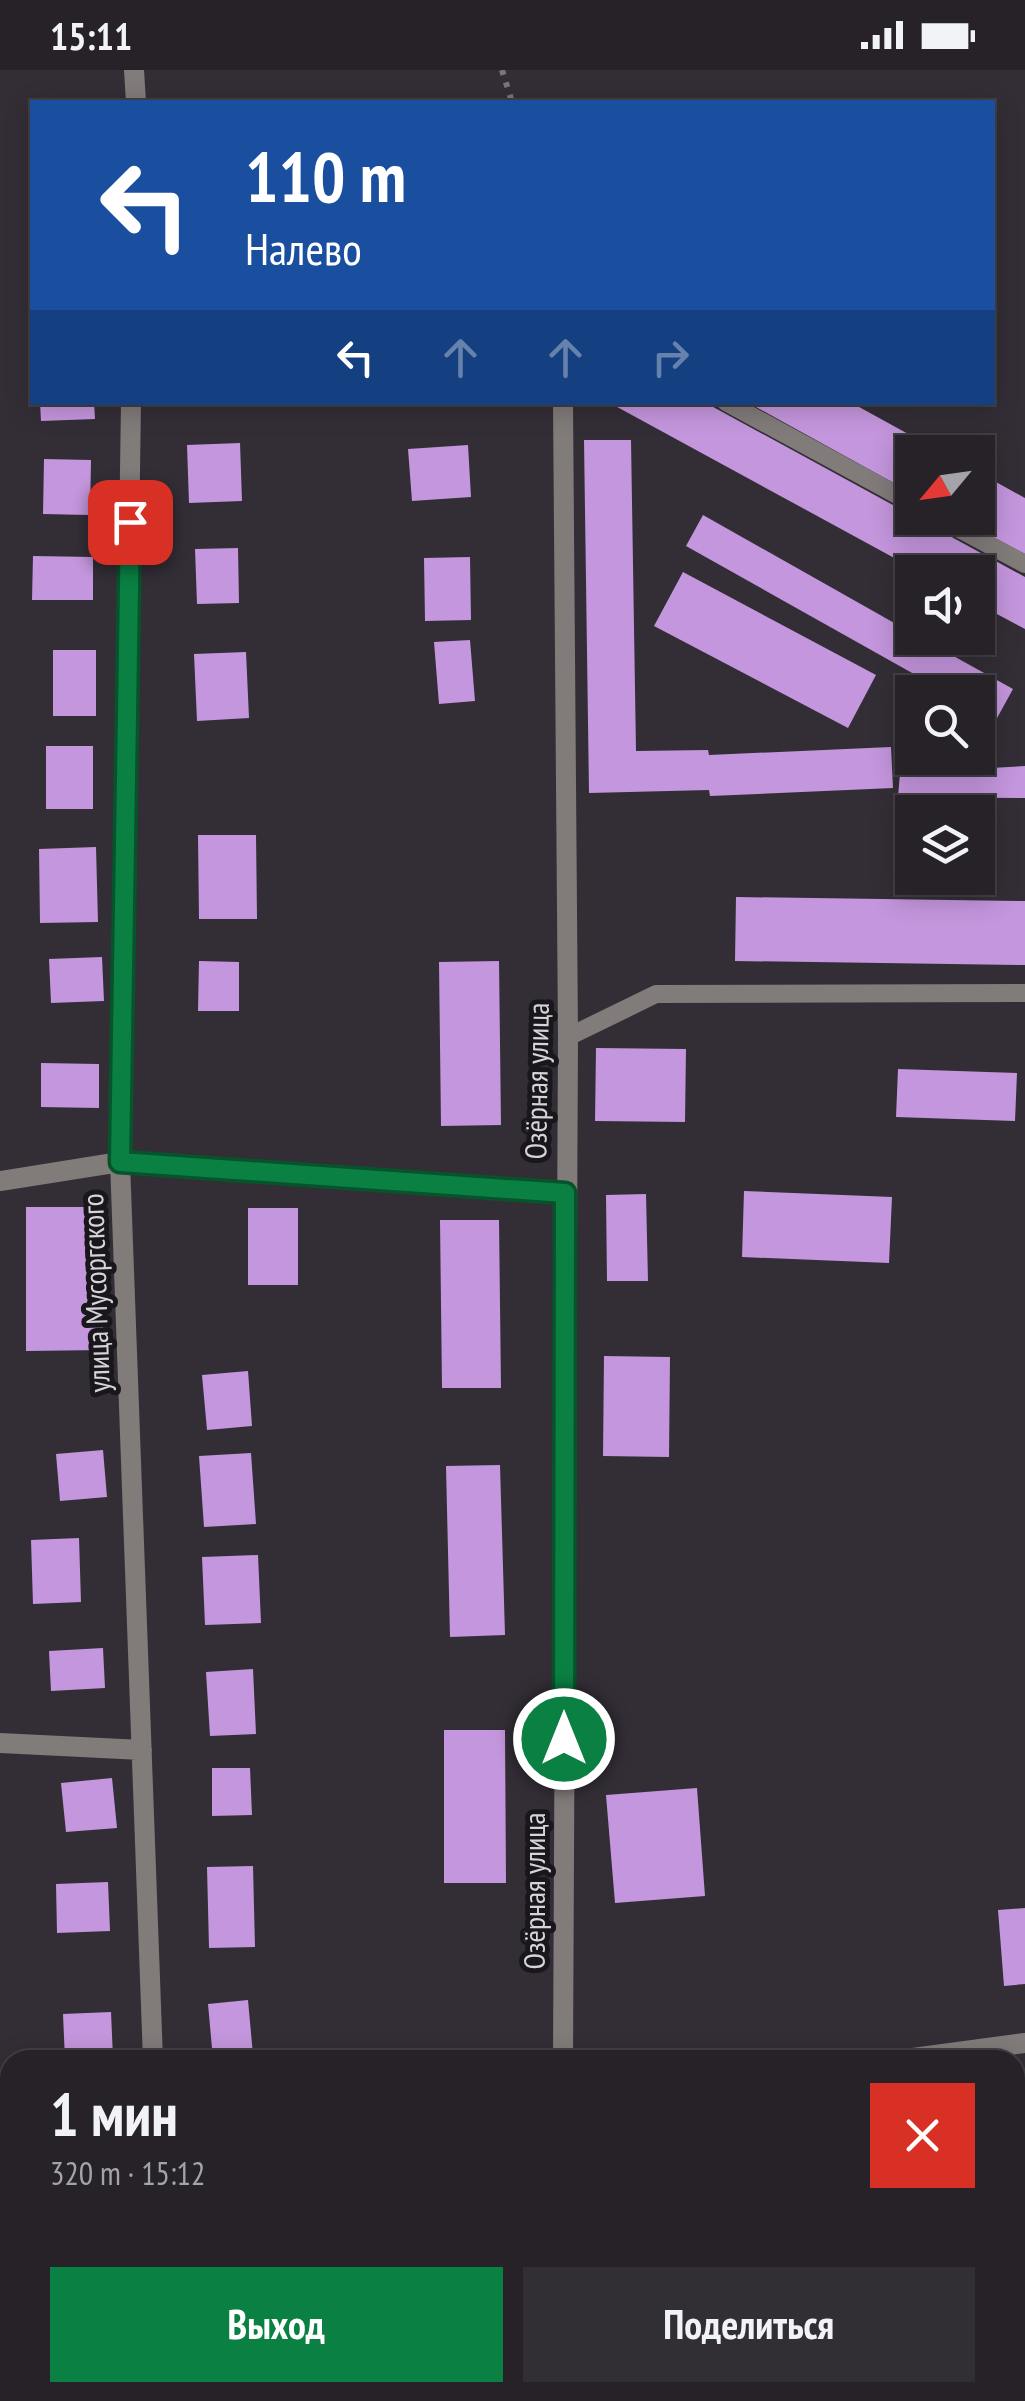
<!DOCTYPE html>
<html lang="ru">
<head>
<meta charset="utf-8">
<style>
  :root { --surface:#262228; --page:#322f34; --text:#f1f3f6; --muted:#a4a4a8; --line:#423f45; --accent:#0b8043 }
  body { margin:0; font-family:"PT Sans Narrow",sans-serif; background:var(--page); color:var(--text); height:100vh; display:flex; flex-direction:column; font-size:38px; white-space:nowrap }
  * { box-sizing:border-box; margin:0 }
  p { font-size:32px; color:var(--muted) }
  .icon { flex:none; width:55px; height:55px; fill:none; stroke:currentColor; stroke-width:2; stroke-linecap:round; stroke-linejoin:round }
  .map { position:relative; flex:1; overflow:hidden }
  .side { position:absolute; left:0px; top:1980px; width:1025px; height:352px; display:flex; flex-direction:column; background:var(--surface); border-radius:30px 30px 0 0; box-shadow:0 5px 25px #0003,0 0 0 2px var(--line) }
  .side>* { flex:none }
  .banner { position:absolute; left:30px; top:30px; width:965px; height:305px; border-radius:0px; box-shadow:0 5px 25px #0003,0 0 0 2px var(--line); background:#1a4fa0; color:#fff; overflow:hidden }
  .needle { width:65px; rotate:241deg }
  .controls { position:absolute; left:895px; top:365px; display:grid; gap:20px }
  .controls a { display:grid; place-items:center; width:100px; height:100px; border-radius:0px; background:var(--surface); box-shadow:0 5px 25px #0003,0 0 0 2px var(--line); font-size:50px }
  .pin { position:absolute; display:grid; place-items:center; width:85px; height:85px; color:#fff; margin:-42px; border-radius:20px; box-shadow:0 5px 15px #0006 }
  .me { position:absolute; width:110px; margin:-55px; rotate:0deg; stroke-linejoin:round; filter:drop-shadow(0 0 8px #0008) }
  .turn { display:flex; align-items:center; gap:35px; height:210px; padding:0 50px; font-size:45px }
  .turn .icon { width:130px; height:130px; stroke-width:2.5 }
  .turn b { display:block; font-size:70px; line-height:85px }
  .lanes { display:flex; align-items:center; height:95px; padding:0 50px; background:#0003; justify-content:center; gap:50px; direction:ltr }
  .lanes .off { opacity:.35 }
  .round { display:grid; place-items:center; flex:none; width:105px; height:105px; border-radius:0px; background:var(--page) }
  .summary { display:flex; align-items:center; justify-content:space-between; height:170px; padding:0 50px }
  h1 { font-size:60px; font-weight:800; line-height:75px }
  .primary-button { display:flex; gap:20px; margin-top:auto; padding:20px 50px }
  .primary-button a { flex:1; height:115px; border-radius:0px; background:var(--accent); color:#fff; font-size:40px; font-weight:800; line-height:115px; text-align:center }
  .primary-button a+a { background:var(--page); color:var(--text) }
  .status { display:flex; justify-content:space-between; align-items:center; height:70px; padding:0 50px; background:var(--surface); direction:ltr }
  .status svg { height:28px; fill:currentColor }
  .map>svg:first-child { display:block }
  .building { fill:#c496dd }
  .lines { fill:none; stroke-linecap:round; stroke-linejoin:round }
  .path { stroke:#79757c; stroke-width:6; stroke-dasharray:5 8; stroke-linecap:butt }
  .service { stroke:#817b7a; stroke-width:18 }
  .minor { stroke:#817b7a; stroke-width:20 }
  .route-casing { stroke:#07532c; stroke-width:25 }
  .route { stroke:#0b8043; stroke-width:18 }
  .labels { text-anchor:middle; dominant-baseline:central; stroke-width:10; stroke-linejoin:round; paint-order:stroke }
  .street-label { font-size:30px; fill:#d7d4d9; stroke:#19171b }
</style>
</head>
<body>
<div class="status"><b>15:11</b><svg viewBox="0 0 49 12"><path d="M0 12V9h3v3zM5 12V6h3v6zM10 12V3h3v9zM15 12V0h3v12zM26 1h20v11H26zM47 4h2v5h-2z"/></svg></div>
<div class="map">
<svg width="1025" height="2331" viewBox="0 0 1025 2331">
  <rect width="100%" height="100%" fill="#332e36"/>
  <!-- building -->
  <path class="building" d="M40,332h54l1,17 -54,2z
    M608,332h96l321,175v52l-47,-25v-32h-58z
    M747,332h103l91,50h-29v41z
    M584,370h47l5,311 72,-1 1,5 182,-8 2,41 -183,8 -1,-6 -120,3z
    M240,373l2,58 -53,2 -2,-58z
    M468,375l3,52 -59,4 -4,-52z
    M44,389l47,1 -1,55 -47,-1z
    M978,402l47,26v56l-68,-36h21z
    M703,445l209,118v5h9l92,51 -17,31 -18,-10v-18h-32l-260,-146z
    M238,478l1,55 -42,1 -2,-55z
    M33,486l60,1v43h-61z
    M470,487l1,63 -46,1 -1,-63z
    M683,502l193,103 -28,53 -194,-102z
    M470,570l5,61 -36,3 -5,-62z
    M53,580h43v66h-43z
    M246,582l3,66 -52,3 -3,-67z
    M46,676h47v63h-47z
    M1025,696v32l-127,-1 2,-24z
    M198,765h58l1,84h-58z
    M96,777l2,75 -58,1 -1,-74z
    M736,827l289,4v64l-290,-4z
    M102,887l2,44 -53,2 -2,-44z
    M199,891l40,1v49h-41z
    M499,891l2,164 -60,1 -2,-164z
    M596,978l90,1 -1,73 -90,-1z
    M41,993l58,1v44l-58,-1z
    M898,999l119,4 -2,48 -119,-4z
    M744,1121l148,6 -3,66 -147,-6z
    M646,1124l2,87h-41l-1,-86z
    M26,1137h77v143l-77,1z
    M248,1138h50v77h-50z
    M440,1150h59l2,168h-59z
    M604,1286l66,1 -1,100 -66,-1z
    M248,1301l4,55 -45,4 -5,-55z
    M103,1380l4,47 -47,4 -4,-47z
    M251,1383l5,71 -52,3 -5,-71z
    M500,1395l5,170 -55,2 -4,-171z
    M79,1468l2,64 -48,2 -2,-64z
    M258,1485l3,68 -56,2 -3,-68z
    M103,1578l2,40 -54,3 -2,-40z
    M253,1599l3,65 -46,2 -4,-64z
    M444,1660h61l1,153h-62z
    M212,1698h38l2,47 -40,1z
    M112,1708l5,50 -51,4 -5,-49z
    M697,1718l8,108 -90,7 -9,-108z
    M253,1796l2,81 -46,1 -2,-81z
    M108,1812l2,49 -53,2 -1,-49z
    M1025,1838v76l-21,2 -6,-76z
    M248,1930l5,55 -40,4 -5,-55z
    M111,1942l2,46 -48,2 -2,-46z
    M1019,1995l6,14v57l-10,4v-73z
    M70,2322h46v9h-46z
    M217,2322h37v9h-37z
    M446,2322h41v9h-41z"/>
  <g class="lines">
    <!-- path -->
    <path class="path" d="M502,0l10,32"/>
    <!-- service -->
    <path class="service" d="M726,332l186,101
      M939,448l86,46
      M568,967l88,-43 369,-1"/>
    <!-- minor -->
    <path class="minor" d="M134,0l2,32
      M131,332l-11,760 33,898
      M0,1111l120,-19 445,31
      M0,1673l142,7
      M563,1990l5,-1023 -5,-635
      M898,1990l127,-17
      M0,2051h10
      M150,2331v-9
      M551,2331v-9"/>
  </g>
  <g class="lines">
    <defs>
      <path id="route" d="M130,452l-10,640 445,31 -1,546"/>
    </defs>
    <!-- route casing -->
    <use href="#route" class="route-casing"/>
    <!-- route -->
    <use href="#route" class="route"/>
  </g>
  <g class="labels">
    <!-- street labels -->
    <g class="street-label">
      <text transform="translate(536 1011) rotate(-89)">Озёрная улица</text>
      <text transform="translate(95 1223) rotate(-92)">улица Мусоргского</text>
      <text transform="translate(533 1821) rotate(-90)">Озёрная улица</text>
    </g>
  </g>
</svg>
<div class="controls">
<a><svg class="needle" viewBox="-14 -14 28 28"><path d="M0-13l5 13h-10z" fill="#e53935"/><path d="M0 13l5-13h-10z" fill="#a4a4a8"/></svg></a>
<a><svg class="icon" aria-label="sound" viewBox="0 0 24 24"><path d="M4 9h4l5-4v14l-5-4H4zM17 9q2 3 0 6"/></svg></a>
<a><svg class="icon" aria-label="search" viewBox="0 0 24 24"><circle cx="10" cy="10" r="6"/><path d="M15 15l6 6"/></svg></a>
<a><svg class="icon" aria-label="layers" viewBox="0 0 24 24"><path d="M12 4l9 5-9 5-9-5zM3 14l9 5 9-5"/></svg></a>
</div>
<div class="pin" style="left:130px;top:452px;background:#d93025"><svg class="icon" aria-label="arrive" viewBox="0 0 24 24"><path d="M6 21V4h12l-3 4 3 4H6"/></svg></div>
<svg class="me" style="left:564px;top:1669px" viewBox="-20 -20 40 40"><circle r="17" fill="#0b8043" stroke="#fff" stroke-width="3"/><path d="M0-11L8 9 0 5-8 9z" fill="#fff"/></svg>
<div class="banner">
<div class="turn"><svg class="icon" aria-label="left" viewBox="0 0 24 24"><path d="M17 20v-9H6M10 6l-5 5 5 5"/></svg><div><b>110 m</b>Налево</div></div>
<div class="lanes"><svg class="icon" aria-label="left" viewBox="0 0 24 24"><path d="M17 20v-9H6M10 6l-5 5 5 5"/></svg><svg class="icon off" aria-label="ahead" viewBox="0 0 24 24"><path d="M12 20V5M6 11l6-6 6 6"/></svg><svg class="icon off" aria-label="ahead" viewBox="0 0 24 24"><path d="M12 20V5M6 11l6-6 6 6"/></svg><svg class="icon off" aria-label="right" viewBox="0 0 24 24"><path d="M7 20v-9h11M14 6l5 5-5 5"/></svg></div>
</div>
<section class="side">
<div class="summary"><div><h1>1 мин</h1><p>320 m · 15:12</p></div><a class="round" style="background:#d93025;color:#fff"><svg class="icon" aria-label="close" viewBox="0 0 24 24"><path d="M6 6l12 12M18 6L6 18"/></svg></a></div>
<div class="primary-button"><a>Выход</a><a>Поделиться</a></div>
</section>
</div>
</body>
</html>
